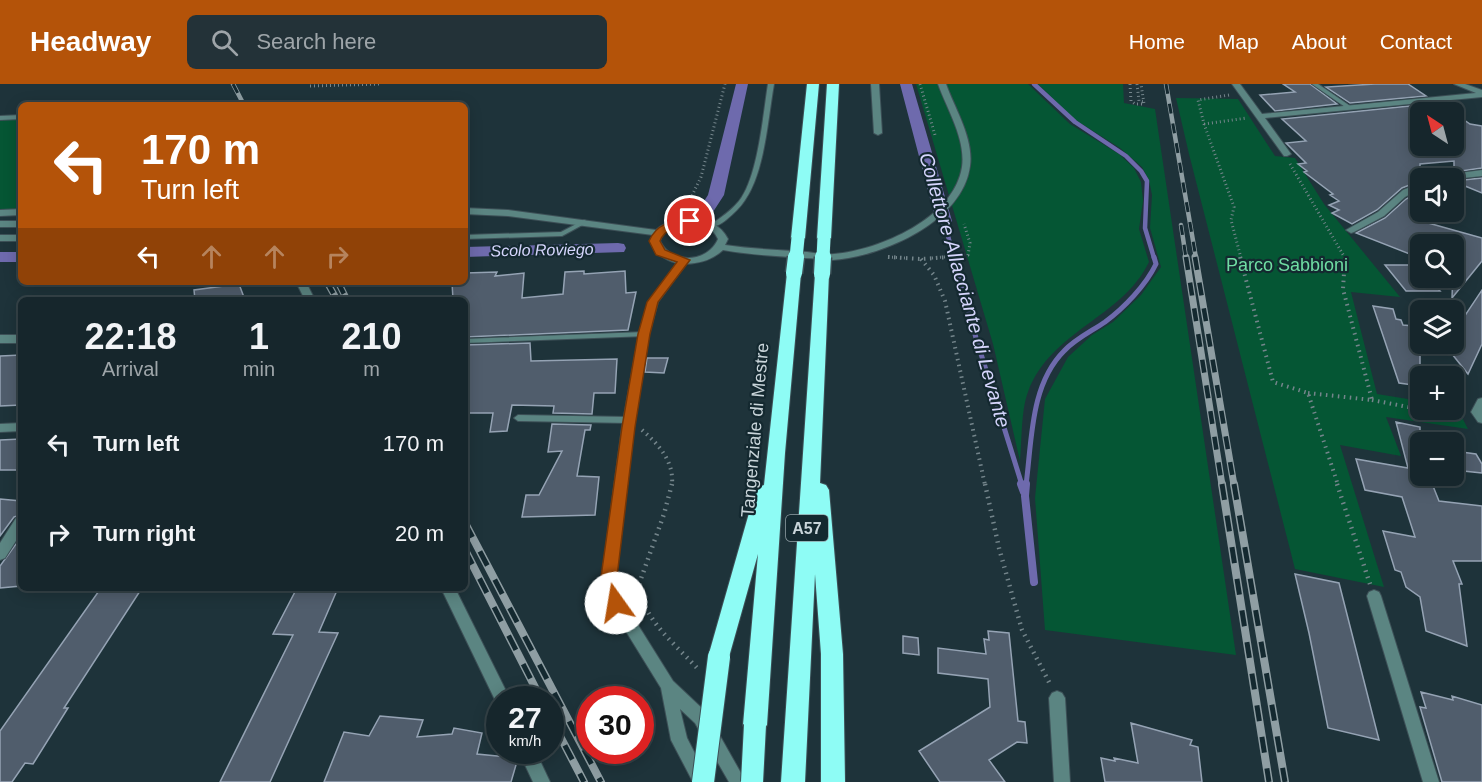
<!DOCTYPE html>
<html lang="en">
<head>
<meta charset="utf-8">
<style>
  :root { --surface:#16262c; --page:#233238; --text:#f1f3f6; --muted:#9ea5a9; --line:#354348; --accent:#b45309 }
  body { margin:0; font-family:Helvetica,sans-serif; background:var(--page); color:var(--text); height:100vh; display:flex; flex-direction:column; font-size:22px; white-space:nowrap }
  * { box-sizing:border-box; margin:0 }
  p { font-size:20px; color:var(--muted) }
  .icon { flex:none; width:33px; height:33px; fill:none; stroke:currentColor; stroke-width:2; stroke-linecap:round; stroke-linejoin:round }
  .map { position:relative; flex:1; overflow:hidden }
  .side { position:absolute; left:18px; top:213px; width:450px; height:294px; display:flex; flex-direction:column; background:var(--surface); border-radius:9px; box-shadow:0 3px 15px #0003,0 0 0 2px var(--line) }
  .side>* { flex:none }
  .hud { position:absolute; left:18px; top:18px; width:450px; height:183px; border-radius:9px; box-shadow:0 3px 15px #0003,0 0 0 2px var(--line); background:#b45309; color:#fff; overflow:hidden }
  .needle { width:39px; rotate:324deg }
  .buttons { position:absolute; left:1410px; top:18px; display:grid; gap:12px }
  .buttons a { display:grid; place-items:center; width:54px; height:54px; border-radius:9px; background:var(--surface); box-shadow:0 3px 15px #0003,0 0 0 2px var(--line); font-size:30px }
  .speed { position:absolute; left:486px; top:602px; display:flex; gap:12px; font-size:30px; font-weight:700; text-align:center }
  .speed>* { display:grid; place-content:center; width:78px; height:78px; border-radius:50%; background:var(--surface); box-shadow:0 3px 15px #0003,0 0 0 2px var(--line); line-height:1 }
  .speed small { font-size:15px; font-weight:400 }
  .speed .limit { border:9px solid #d22; background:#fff; color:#111 }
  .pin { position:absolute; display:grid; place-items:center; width:51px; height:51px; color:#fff; margin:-26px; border:3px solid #fff; border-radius:50%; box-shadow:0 2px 6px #0007 }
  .me { position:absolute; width:66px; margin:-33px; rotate:347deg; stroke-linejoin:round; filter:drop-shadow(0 0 4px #0008) }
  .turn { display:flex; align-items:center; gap:21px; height:126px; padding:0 24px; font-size:27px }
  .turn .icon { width:78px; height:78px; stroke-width:2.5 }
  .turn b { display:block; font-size:42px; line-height:51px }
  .lanes { display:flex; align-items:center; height:57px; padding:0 24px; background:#0003; justify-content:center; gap:30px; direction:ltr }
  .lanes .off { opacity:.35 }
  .eta { display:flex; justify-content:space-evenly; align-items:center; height:102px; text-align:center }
  .eta b { font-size:36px; font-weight:700; line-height:42px }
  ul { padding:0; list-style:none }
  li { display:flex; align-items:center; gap:18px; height:90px; padding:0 24px }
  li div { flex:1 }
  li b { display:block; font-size:22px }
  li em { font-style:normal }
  header { display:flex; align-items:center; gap:36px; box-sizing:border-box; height:84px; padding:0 30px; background:var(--accent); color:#fff }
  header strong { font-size:28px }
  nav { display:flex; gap:33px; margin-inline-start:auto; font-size:21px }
  .search { width:420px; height:54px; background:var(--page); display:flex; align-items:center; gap:15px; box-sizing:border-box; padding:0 21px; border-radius:9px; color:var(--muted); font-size:22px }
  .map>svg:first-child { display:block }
  .green { fill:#055634 }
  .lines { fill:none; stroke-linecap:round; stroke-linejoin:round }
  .stream-far2 { stroke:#6e6aad; stroke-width:4.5 }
  .stream-far1 { stroke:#6e6aad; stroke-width:5 }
  .stream { stroke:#6e6aad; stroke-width:8 }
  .canal { fill:#6e6aad; fill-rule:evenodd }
  .building { fill:#505d6c; stroke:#95a3b4; stroke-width:1.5 }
  .lane-casing { stroke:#3d5057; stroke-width:2 }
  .street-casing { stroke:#3d5057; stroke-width:2 }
  .highway-casing { stroke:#3d5057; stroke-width:2 }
  .path-far2 { stroke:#74858b; stroke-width:3; stroke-dasharray:1 3; stroke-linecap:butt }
  .path-far1 { stroke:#74858b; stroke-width:4; stroke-dasharray:1.5 4.5; stroke-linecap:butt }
  .path { stroke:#74858b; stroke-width:4.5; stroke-dasharray:1.5 5; stroke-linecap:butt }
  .lane { fill:#5b8582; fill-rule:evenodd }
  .street { fill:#5b8582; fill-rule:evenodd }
  .highway { fill:#8efcf5; fill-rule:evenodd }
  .rail-far2-casing { stroke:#8f9ea3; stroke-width:4.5 }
  .rail-far1-casing { stroke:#8f9ea3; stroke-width:7 }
  .rail-casing { stroke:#8f9ea3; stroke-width:8 }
  .rail-far2 { stroke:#142930; stroke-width:3; stroke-dasharray:10; stroke-linecap:butt }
  .rail-far1 { stroke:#142930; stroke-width:4.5; stroke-dasharray:13; stroke-linecap:butt }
  .rail { stroke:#142930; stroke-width:5; stroke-dasharray:16; stroke-linecap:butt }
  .highway-bridge-far2-casing { stroke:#3d5057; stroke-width:14; stroke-linecap:butt }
  .highway-bridge-far1-casing { stroke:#3d5057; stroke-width:19; stroke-linecap:butt }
  .highway-bridge-casing { stroke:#3d5057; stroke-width:24; stroke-linecap:butt }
  .highway-bridge-far2 { stroke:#8efcf5; stroke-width:13 }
  .highway-bridge-far1 { stroke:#8efcf5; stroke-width:16 }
  .highway-bridge { stroke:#8efcf5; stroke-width:22 }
  .route { fill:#b45309; stroke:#753606; stroke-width:1.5 }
  .labels { text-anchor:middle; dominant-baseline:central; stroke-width:4.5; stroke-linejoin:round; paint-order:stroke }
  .far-water-label { font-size:16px; font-style:italic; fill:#d6d6fd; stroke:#142930 }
  .shield { fill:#142930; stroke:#93a1a7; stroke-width:1.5 }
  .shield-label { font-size:16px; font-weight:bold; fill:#c9d5da }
  .park-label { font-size:18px; fill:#6fdda3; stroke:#142930 }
  .street-label { font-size:18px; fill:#c9d5da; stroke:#142930 }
  .water-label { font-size:20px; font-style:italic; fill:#d6d6fd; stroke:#142930 }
</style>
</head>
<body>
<header>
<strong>Headway</strong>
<div class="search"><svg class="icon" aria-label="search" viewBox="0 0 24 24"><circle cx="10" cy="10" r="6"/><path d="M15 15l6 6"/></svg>Search here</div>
<nav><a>Home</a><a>Map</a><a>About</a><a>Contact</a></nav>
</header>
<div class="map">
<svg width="1482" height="698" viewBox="0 0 1482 698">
  <rect width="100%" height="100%" fill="#1e333a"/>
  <!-- green -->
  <path class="green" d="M916,0h112l42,40 49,30 15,14 7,14 2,19 -4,28 10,33c-27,56 -98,68 -121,130 -7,18 -6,49 -8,69l-27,-117z
    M1038,0h85l1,19 31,6 81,546 -191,-25 -10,-132 10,-99 23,-42 24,-22 21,-13 28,-27 20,-28 -11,-39 2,-33 -3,-15 -7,-13 -22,-19 -46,-29z
    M1176,14l62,1 37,57 20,2 29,46 76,93 -49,-5 26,102 43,7v9h34v-4h2l12,23 -82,-12 15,39 -61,-11 44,142 -89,-18 -106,-415z
    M0,36h21v89l-21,1z"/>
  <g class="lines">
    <!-- stream-far2 -->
    <path class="stream-far2" d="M1034,0l41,38 51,34 15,15 6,10 -2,47 9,30
      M944,137l10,37"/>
    <!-- stream-far1 -->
    <path class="stream-far1" d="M954,173l22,81 46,147
      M1026,401c6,-44 4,-100 38,-134 11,-12 28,-20 41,-29 19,-14 41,-37 51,-58l-2,-7"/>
    <!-- stream -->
    <path class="stream" d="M1021,400l3,8
      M1026,400l-1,12 9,86"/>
    <!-- canal -->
    <path class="canal" d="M736,0h12l-24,111 -11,17 -6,2 -8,-5 9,-14z
      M900,0h12l40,137 -2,3 -6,2 -8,-5z
      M618,159l6,1 2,4 -2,4 -159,5v-10z
      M0,168h21v10h-21z"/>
  </g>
  <!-- building -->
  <path class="building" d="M1283,0h27l27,20 -62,7 -15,-16 35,-3z
    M1375,0h33l18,12 -76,7 -24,-16z
    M1439,19l14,9h-33v34h8l4,2 22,-2v-33l16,11 12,2v42l-28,4v-11l-34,3v17l-18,7 -25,22 -25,14 -20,-11 7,-3 -10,-5 10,-4 -9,-6 3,-1 -29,-22 3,-1 -9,-7 8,-1 -20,-20 20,-2 -24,-22z
    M1482,94v15l-17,-7 -11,13v-18z
    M1420,107v20l-6,8 68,19v23l-30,37 2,-54h-34v14l-64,-25 29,-15 21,-19z
    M1385,181h32l3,4v9h8l12,13h-34z
    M584,187v3l41,-3 1,22 10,-1 -8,38 -163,7v-37h-12l-1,-18h13v-9l32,-1 -2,4 29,-3 -2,25 41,-4 2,-22z
    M239,200l6,16h-50l-1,-10z
    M1482,206v54l-14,30 -24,-30h10v-12z
    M1373,222l20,3 3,10 5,1 2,5 11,1 6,16v44l-21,-3z
    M530,259l1,18 86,-2 -2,34h-21l-2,21 -39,-1 1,-7 -42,-1 -5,26 -17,1 3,-19h-28v-68z
    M21,271v50l-21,1v-50z
    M647,274h21l-4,15 -19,-1z
    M1396,338l24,5v49h9l10,25 43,5v55h-29l9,23h-3l8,62 -41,-15 -6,-34 -14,-10 -5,-15 -6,-2 -12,-39 32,6 -13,-40 -37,-7 -9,-31 52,9z
    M552,340l39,1 -1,5h-5l-8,46 22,1 -4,38 -73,2 4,-22h13l23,-44 -14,1z
    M21,355v31h-21v-30z
    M1454,367l22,3 6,10v9l-28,-3z
    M0,415l21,2v14l-7,2 -14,19z
    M21,453v49l-21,2v-22z
    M1295,490l44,9 40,157 -51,-12 -19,-95z
    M101,504h41l-78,120h4l-35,56 -8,-1 -13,19h-12v-51z
    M297,504h41l-19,44 19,1 -68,149h-50l73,-147 -20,-1z
    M988,547l21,2 9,88 7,1 2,21 -10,-1 -28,18 16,22h-65l-21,-31 71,-44 -2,-28 -50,-6v-25l48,6 -2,-15 5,1z
    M903,552l15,2 1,17 -16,-2z
    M1421,608l32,8 -1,-4 30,9v77h-40l-22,-75 6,1z
    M380,632l43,4 -6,17 35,-3 2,-6 28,5 -5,21 41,4 -7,24h-187l20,-50 25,4z
    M1131,639l61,17 -2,5 8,2 4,35h-97l-4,-24 14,3 -1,-3 24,5z"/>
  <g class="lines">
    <defs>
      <path id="lane" d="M768,0h6c-6,34 -9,87 -29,116 -5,8 -12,14 -19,20 -5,4 -10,7 -16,7v-2c10,-7 21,-14 29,-24 19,-24 24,-86 29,-117z
        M1312,0h6l35,24 -5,1z
        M584,136l2,1v2l-24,13 -97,3v-4l96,-3z
        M644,248l4,2 -1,2 -182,7v-4z
        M518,331l111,2 4,3 -4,3 -111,-2 -4,-3z"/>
      <path id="street" d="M871,0h8l3,49 -4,2 -4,-2z
        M938,0h8c9,25 28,55 24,82 -7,56 -89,91 -138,94 -9,0 -18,-2 -28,-2 -27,-2 -54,-3 -81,-8 -11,10 -22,13 -37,14l-28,38 -9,32 -15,93 -18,150 7,24 50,80 34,32 39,69h-17l-34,-59 -15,-14 7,29 22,43 -16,1 -22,-42 -10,-52 -50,-81 -9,-30 20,-150 17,-93 9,-32 29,-39c-14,-4 -21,-9 -27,-22l3,-6 -145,-19 -43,-2v-6l43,2 148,20c20,-18 59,-17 72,9l-3,6c27,4 55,5 82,7 9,1 18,3 27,2 46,-4 120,-36 128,-87 4,-28 -15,-58 -24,-83zM682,140c15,-1 29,0 36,15 -10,24 -47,26 -58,2 3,-11 12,-14 22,-17z
        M1232,0h8l22,30 214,-21 -22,-9h11l17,6v7l-217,21 26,36 -4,2h-3z
        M206,17h3v4h-22z
        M21,31v4l-21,1v-4z
        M1482,86v6l-28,3 -13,-1 4,-3z
        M1420,99v6l-15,8 -21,19 -30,16 -3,1 -5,-3 32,-18 25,-22z
        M21,125v6l-21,1v-6z
        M0,137h21v6h-21z
        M0,151h21v6h-21z
        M296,198h10l9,18h-10z
        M0,251h21v8h-21z
        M1482,314v25l-4,-1 -7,-10 7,-13z
        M21,339v8l-21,1v-8z
        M21,433v16l-16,25 -5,2v-17l16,-25z
        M441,504h14l55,111h-10v6l-3,-1z
        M1374,506l5,2 2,4 58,186h-16l-56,-186 2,-4z
        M1057,607l5,2 3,5 5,84h-16l-5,-84 3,-5z
        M518,666h17l15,32h-17z"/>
      <path id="highway" d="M807,0h12l-14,154 -7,4 -7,-4z
        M827,0h12l-8,154 -7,4 -7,-4z
        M794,184l7,5 -16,180 -18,272 -4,8 -8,4 -8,-4 -4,-8 15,-171 -31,110 -8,3 -8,-3 -3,-7 47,-165 3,-5 6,-2 23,-212z
        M822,185l7,5 -9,209 6,2 3,5 14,164 2,128h-24v-128l-6,-80 -10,208h-24l34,-508z"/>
    </defs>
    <!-- lane casing -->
    <use href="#lane" class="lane-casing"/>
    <!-- street casing -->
    <use href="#street" class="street-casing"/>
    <!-- highway casing -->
    <use href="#highway" class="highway-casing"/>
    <!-- path-far2 -->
    <path class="path-far2" d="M920,0l15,51
      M1130,0l1,17 4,3h9l-3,-20
      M1137,0l2,17 5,1
      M310,2l72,-2
      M1229,11l-31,5 6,24 30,83 -3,13 10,38
      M1204,40l43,-6
      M1290,80l55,94
      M685,126l16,-33 24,-93
      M888,173l18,1
      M932,174l36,-3 2,-12 -6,-19"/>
    <!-- path-far1 -->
    <path class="path-far1" d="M888,173l33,2 29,-2
      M1240,173l33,125 35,11 30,92
      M921,175l13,16 11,26 40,184
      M1308,309l64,7 -29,-111 2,-32
      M1372,316l93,18
      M642,346c17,15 32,31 30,55"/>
    <!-- path -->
    <path class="path" d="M672,400l-8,30 -26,73c8,35 37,57 60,82
      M985,400l14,64 23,82 29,56
      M1337,400l33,100"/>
    <!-- lane -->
    <use href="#lane" class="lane"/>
    <!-- street -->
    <use href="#street" class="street"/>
    <!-- highway -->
    <use href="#highway" class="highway"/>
    <defs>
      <path id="rail-far2" d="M233,0l11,21
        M1166,0l30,174
        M1181,141l5,33"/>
      <path id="rail-far1" d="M1186,173l36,228
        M1195,173l39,228
        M327,198l10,18
        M338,198l9,18"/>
      <path id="rail" d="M1222,400l47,298
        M1234,400l51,298
        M465,439l136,259
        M465,466l76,149
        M550,633l34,65"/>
    </defs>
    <!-- rail-far2 casing -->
    <use href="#rail-far2" class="rail-far2-casing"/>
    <!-- rail-far1 casing -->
    <use href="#rail-far1" class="rail-far1-casing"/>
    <!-- rail casing -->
    <use href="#rail" class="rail-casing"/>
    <!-- rail-far2 -->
    <use href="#rail-far2" class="rail-far2"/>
    <!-- rail-far1 -->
    <use href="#rail-far1" class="rail-far1"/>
    <!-- rail -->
    <use href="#rail" class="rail"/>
    <defs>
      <path id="highway-bridge-far2" d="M796,174l2,-20
        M823,174l1,-20"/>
      <path id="highway-bridge-far1" d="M794,189l2,-16
        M822,190l1,-17"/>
      <path id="highway-bridge" d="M703,698l16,-125
        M752,698l3,-57"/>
    </defs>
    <!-- highway-bridge-far2 casing -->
    <use href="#highway-bridge-far2" class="highway-bridge-far2-casing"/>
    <!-- highway-bridge-far1 casing -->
    <use href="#highway-bridge-far1" class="highway-bridge-far1-casing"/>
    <!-- highway-bridge casing -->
    <use href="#highway-bridge" class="highway-bridge-casing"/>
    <!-- highway-bridge-far2 -->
    <use href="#highway-bridge-far2" class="highway-bridge-far2"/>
    <!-- highway-bridge-far1 -->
    <use href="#highway-bridge-far1" class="highway-bridge-far1"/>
    <!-- highway-bridge -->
    <use href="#highway-bridge" class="highway-bridge"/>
  </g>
  <!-- route -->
  <path class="route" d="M690,134l5,3 -1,2c-14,3 -28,4 -34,18l5,9 25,10 -32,42 -8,32 -15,93 -18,150 7,26 -2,5 -6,2 -5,-2 -10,-31 21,-150 16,-93 9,-32 30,-40 -21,-7 -7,-14c8,-18 23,-20 41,-23z"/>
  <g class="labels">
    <!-- far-water labels -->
    <g class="far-water-label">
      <text transform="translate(542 166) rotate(-1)">Scolo Roviego</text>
    </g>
    <!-- shield labels -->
    <rect class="shield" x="786" y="431" width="42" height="26" rx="4.5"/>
    <g class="shield-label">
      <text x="807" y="444">A57</text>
    </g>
    <!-- park labels -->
    <g class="park-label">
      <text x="1287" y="181">Parco Sabbioni</text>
    </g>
    <!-- street labels -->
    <g class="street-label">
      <text transform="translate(755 346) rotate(-85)">Tangenziale di Mestre</text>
    </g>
    <!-- water labels -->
    <g class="water-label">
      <text transform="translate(965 206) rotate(74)">Collettore Allacciante di Levante</text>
    </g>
  </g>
</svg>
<div class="buttons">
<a><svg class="needle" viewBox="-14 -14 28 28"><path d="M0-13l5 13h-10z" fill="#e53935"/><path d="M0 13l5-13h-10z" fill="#9ea5a9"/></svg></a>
<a><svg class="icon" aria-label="sound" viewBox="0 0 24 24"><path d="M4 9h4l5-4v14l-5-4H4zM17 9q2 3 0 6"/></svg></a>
<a><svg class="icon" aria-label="search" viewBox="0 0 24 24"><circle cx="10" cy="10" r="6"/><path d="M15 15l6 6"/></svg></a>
<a><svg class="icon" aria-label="layers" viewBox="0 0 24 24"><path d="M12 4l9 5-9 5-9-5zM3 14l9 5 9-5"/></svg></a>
<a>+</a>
<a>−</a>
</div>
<div class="speed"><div>27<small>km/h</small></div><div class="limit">30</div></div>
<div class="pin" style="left:690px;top:137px;background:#d93025"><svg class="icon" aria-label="arrive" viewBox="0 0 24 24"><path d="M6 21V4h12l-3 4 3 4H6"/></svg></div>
<svg class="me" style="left:616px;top:519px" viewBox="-20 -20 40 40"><circle r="19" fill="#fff"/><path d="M0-13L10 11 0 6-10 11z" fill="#b45309"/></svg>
<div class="hud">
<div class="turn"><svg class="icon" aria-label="left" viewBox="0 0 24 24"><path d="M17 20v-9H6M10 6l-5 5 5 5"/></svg><div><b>170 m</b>Turn left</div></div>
<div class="lanes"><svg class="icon" aria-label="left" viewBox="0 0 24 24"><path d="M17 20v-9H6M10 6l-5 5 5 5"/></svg><svg class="icon off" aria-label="ahead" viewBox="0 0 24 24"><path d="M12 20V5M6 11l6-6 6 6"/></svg><svg class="icon off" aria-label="ahead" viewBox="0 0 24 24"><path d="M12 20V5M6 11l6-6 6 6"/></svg><svg class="icon off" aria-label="right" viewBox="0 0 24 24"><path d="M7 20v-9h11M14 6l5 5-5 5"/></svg></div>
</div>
<section class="side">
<div class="eta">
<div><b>22:18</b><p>Arrival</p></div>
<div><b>1</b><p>min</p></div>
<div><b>210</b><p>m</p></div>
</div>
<ul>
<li><svg class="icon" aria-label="left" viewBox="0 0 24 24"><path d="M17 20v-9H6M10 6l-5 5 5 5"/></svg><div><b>Turn left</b></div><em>170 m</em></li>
<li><svg class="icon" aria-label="right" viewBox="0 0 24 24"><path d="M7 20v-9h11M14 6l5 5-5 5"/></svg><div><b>Turn right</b></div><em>20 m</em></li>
</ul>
</section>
</div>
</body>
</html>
